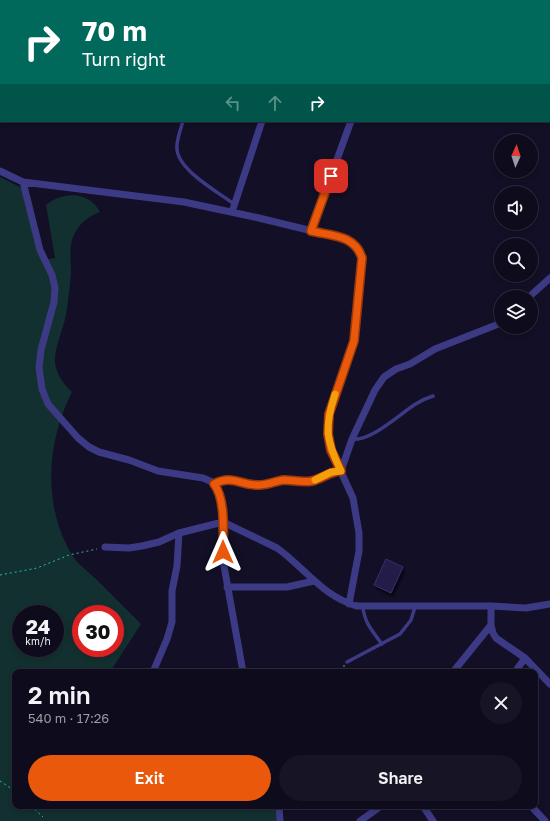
<!DOCTYPE html>
<html lang="en">
<head>
<meta charset="utf-8">
<style>
  :root { --surface:#0e0b1c; --page:#171425; --text:#f1f3f6; --muted:#9b9ba3; --line:#2e2b3b; --accent:#ea580c }
  body { margin:0; font-family:"Golos Text",sans-serif; background:var(--page); color:var(--text); height:100vh; display:flex; flex-direction:column; font-size:15px; white-space:nowrap }
  * { box-sizing:border-box; margin:0 }
  p { font-size:13px; color:var(--muted) }
  .icon { flex:none; width:22px; height:22px; fill:none; stroke:currentColor; stroke-width:2; stroke-linecap:round; stroke-linejoin:round }
  .map { position:relative; flex:1; overflow:hidden }
  .details { position:absolute; left:12px; top:669px; width:526px; height:140px; display:flex; flex-direction:column; background:var(--surface); border-radius:8px; box-shadow:0 2px 6px #0003,0 0 0 1px var(--line) }
  .details>* { flex:none }
  .top-card { position:absolute; left:0px; top:0px; width:550px; height:122px; box-shadow:0 2px 6px #0003,0 0 0 1px var(--line); background:#00695c; color:#fff; overflow:hidden }
  .needle { width:26px; rotate:3deg }
  .tools { position:absolute; left:494px; top:134px; display:grid; gap:8px }
  .tools a { display:grid; place-items:center; width:44px; height:44px; border-radius:50%; background:var(--surface); box-shadow:0 2px 6px #0003,0 0 0 1px var(--line); font-size:20px }
  .speed { position:absolute; left:12px; top:605px; display:flex; gap:8px; font-size:20px; font-weight:700; text-align:center }
  .speed>* { display:grid; place-content:center; width:52px; height:52px; border-radius:50%; background:var(--surface); box-shadow:0 2px 6px #0003,0 0 0 1px var(--line); line-height:1 }
  .speed small { font-size:10px; font-weight:400 }
  .speed .limit { border:6px solid #d22; background:#fff; color:#111 }
  .pin { position:absolute; display:grid; place-items:center; width:34px; height:34px; color:#fff; margin:-17px; border-radius:8px; box-shadow:0 2px 6px #0006 }
  .me { position:absolute; width:44px; margin:-22px; rotate:0deg; stroke-linejoin:round; filter:drop-shadow(0 0 3px #0008) }
  .turn { display:flex; align-items:center; gap:14px; height:84px; padding:0 16px; font-size:18px }
  .turn .icon { width:52px; height:52px; stroke-width:2.5 }
  .turn b { display:block; font-size:28px; line-height:34px }
  .lanes { display:flex; align-items:center; height:38px; padding:0 16px; background:#0003; justify-content:center; gap:20px; direction:ltr }
  .lanes .off { opacity:.35 }
  .round { display:grid; place-items:center; flex:none; width:42px; height:42px; border-radius:21px; background:var(--page) }
  .summary { display:flex; align-items:center; justify-content:space-between; height:68px; padding:0 16px }
  h1 { font-size:24px; font-weight:600; line-height:30px }
  .button { display:flex; gap:8px; margin-top:auto; padding:8px 16px }
  .button a { flex:1; height:46px; border-radius:24px; background:var(--accent); color:#fff; font-size:16px; font-weight:600; line-height:46px; text-align:center }
  .button a+a { background:var(--page); color:var(--text) }
  .map>svg:first-child { display:block }
  .green { fill:#12302f; fill-rule:evenodd }
  .building { fill:#241b47; stroke:#3b2d73; filter:url(#shadow) }
  .lines { fill:none; stroke-linecap:round; stroke-linejoin:round }
  .path { stroke:#2fb8b0; stroke-width:1; stroke-dasharray:2 3; stroke-linecap:butt }
  .service { stroke:#3d3a85; stroke-width:3.5 }
  .minor { stroke:#3d3a85; stroke-width:7 }
  .route-casing { stroke:#983908; stroke-width:10 }
  .route { stroke:#ea580c; stroke-width:7 }
  .slow { stroke:#f59e0b; stroke-width:7 }
</style>
</head>
<body>
<div class="map">
<svg width="550" height="821" viewBox="0 0 550 821">
  <defs>
    <filter id="shadow"><feDropShadow dx="2" dy="3.5" stdDeviation="1" flood-color="#0009"/></filter>
  </defs>
  <rect width="100%" height="100%" fill="#130f26"/>
  <!-- green -->
  <path class="green" d="M0,177l28,14 16,69 11,-2 -9,-53c17,-14 43,-14 54,7 -11,4 -20,11 -25,21 -7,12 -4,26 -4,39 -1,15 -3,29 -5,43 -3,15 -12,33 -11,48 2,12 8,21 17,29 -26,51 -30,116 2,166 6,8 15,14 22,21 15,15 30,30 45,45l-31,48h-95v134h260l2,15h-277zM21,614h34v34h-34zM81,614h34v34h-34z"/>
  <!-- building -->
  <path class="building" d="M386,559l17,8 -12,26 -17,-8z"/>
  <g class="lines">
    <!-- path -->
    <path class="path" d="M214,0v1
      M375,1l1,-1
      M0,80h1
      M0,575l37,-7 32,-13 28,-6
      M344,672v-7
      M0,781l15,10
      M31,806l12,11"/>
    <!-- service -->
    <path class="service" d="M183,121c-2,8 -7,19 -6,28 1,21 41,43 57,55
      M352,439c18,3 47,-24 62,-34 6,-4 12,-7 19,-9
      M363,607c1,15 10,25 19,37
      M347,662l53,-28 11,-14 4,-13"/>
    <!-- minor -->
    <path class="minor" d="M499,1l2,-1
      M0,171l23,11 161,20 75,16 90,22c10,7 14,14 13,26l-8,75 -25,73 -1,20 3,16 22,48 6,35v18l-10,53
      M23,182l17,68 12,25 3,13 -1,14 -13,48 -2,17 3,22 6,15 30,34 11,9 10,5 30,8 29,11 45,7 9,4 7,9 4,31v30l1,14 19,106
      M232,212l30,-91
      M311,231l40,-110
      M529,297l21,-19
      M214,484c20,-10 26,2 45,1 9,0 16,-4 25,-5 10,0 20,3 31,0 9,-2 15,-9 26,-9l11,-32 23,-49 9,-13 12,-8 14,-5 25,-15 66,-26
      M105,547l24,1 13,-2 17,-4 20,-9 44,-11 54,26c27,19 46,49 80,58h134l35,2 24,-4
      M227,587h60l27,-6
      M491,606v19l2,8 3,5 29,20 25,26
      M153,672l14,-33 5,-17v-31l5,-25 2,-33
      M453,672l38,-47
      M515,672l10,-14
      M279,806l1,15
      M423,806l10,15
      M531,806l14,15
      M360,821l21,-15"/>
  </g>
  <g class="lines">
    <defs>
      <path id="route" d="M223,552c0,-18 3,-53 -9,-68 19,-10 27,2 45,1 9,0 16,-4 25,-5 9,0 18,3 28,1 10,-2 18,-10 29,-10l-10,-21 -3,-16 1,-20 25,-73 8,-83c-7,-23 -29,-22 -51,-27l20,-55"/>
    </defs>
    <!-- route casing -->
    <use href="#route" class="route-casing"/>
    <!-- route -->
    <use href="#route" class="route"/>
    <!-- slow -->
    <path class="slow" d="M315,480l16,-8 10,-1c-15,-31 -17,-43 -6,-77"/>
  </g>
</svg>
<div class="tools">
<a><svg class="needle" viewBox="-14 -14 28 28"><path d="M0-13l5 13h-10z" fill="#e53935"/><path d="M0 13l5-13h-10z" fill="#9b9ba3"/></svg></a>
<a><svg class="icon" aria-label="sound" viewBox="0 0 24 24"><path d="M4 9h4l5-4v14l-5-4H4zM17 9q2 3 0 6"/></svg></a>
<a><svg class="icon" aria-label="search" viewBox="0 0 24 24"><circle cx="10" cy="10" r="6"/><path d="M15 15l6 6"/></svg></a>
<a><svg class="icon" aria-label="layers" viewBox="0 0 24 24"><path d="M12 4l9 5-9 5-9-5zM3 14l9 5 9-5"/></svg></a>
</div>
<div class="speed"><div>24<small>km/h</small></div><div class="limit">30</div></div>
<div class="pin" style="left:331px;top:176px;background:#d93025"><svg class="icon" aria-label="arrive" viewBox="0 0 24 24"><path d="M6 21V4h12l-3 4 3 4H6"/></svg></div>
<svg class="me" style="left:223px;top:552px" viewBox="-20 -20 40 40"><path d="M0-17L14 15 0 8-14 15z" fill="#ea580c" stroke="#fff" stroke-width="4"/></svg>
<div class="top-card">
<div class="turn"><svg class="icon" aria-label="right" viewBox="0 0 24 24"><path d="M7 20v-9h11M14 6l5 5-5 5"/></svg><div><b>70 m</b>Turn right</div></div>
<div class="lanes"><svg class="icon off" aria-label="left" viewBox="0 0 24 24"><path d="M17 20v-9H6M10 6l-5 5 5 5"/></svg><svg class="icon off" aria-label="ahead" viewBox="0 0 24 24"><path d="M12 20V5M6 11l6-6 6 6"/></svg><svg class="icon" aria-label="right" viewBox="0 0 24 24"><path d="M7 20v-9h11M14 6l5 5-5 5"/></svg></div>
</div>
<section class="details">
<div class="summary"><div><h1>2 min</h1><p>540 m · 17:26</p></div><a class="round"><svg class="icon" aria-label="close" viewBox="0 0 24 24"><path d="M6 6l12 12M18 6L6 18"/></svg></a></div>
<div class="button"><a>Exit</a><a>Share</a></div>
</section>
</div>
</body>
</html>
